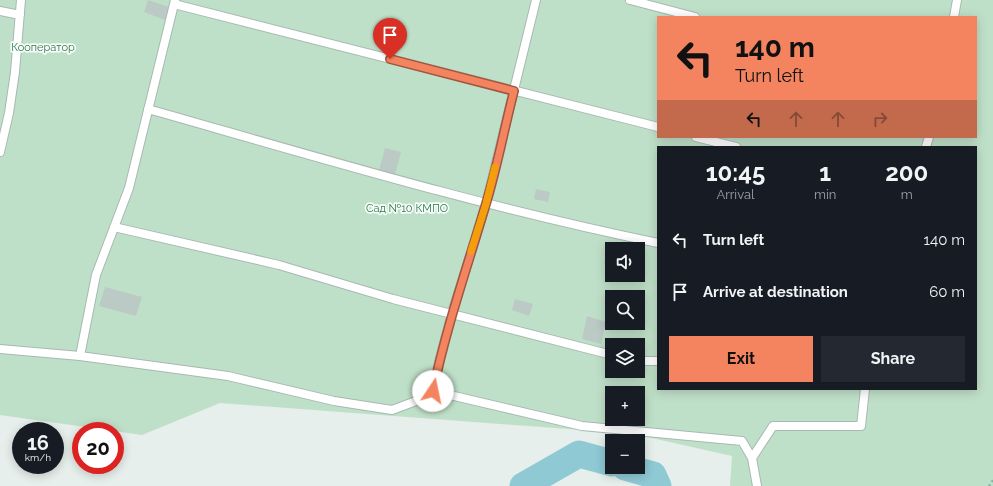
<!DOCTYPE html>
<html lang="en">
<head>
<meta charset="utf-8">
<style>
  :root { --surface:#171b24; --page:#242831; --text:#f1f3f6; --muted:#9ea1a6; --accent:#f4845f }
  body { margin:0; font-family:Raleway,sans-serif; background:var(--page); color:var(--text); height:100vh; display:flex; flex-direction:column; font-size:15px; white-space:nowrap }
  * { box-sizing:border-box; margin:0 }
  p { font-size:13px; color:var(--muted) }
  .icon { flex:none; width:22px; height:22px; fill:none; stroke:currentColor; stroke-width:2; stroke-linecap:round; stroke-linejoin:round }
  .map { position:relative; flex:1; overflow:hidden }
  .details { position:absolute; left:657px; top:146px; width:320px; height:244px; display:flex; flex-direction:column; background:var(--surface); border-radius:0px; box-shadow:0 2px 10px #0003 }
  .details>* { flex:none }
  .banner { position:absolute; left:657px; top:16px; width:320px; height:122px; border-radius:0px; box-shadow:0 2px 10px #0003; background:#f4845f; color:#111; overflow:hidden }
  .tools { position:absolute; left:605px; top:242px; display:grid; gap:8px }
  .tools a { display:grid; place-items:center; width:40px; height:40px; border-radius:0px; background:var(--surface); box-shadow:0 2px 10px #0003; font-size:20px }
  .speed { position:absolute; left:12px; top:422px; display:flex; gap:8px; font-size:20px; font-weight:700; text-align:center }
  .speed>* { display:grid; place-content:center; width:52px; height:52px; border-radius:50%; background:var(--surface); box-shadow:0 2px 10px #0003; line-height:1 }
  .speed small { font-size:10px; font-weight:400 }
  .speed .limit { border:6px solid #d22; background:#fff; color:#111 }
  .pin { position:absolute; display:grid; place-items:center; width:34px; height:34px; color:#fff; margin:-41px -17px; border-radius:50% 50% 50% 0; rotate:-45deg; box-shadow:0 0 4px #0007 }
  .pin .icon { rotate:45deg }
  .me { position:absolute; width:44px; margin:-22px; rotate:11deg; stroke-linejoin:round; filter:drop-shadow(0 0 3px #0008) }
  .turn { display:flex; align-items:center; gap:14px; height:84px; padding:0 12px; font-size:18px }
  .turn .icon { width:52px; height:52px; stroke-width:2.5 }
  .turn b { display:block; font-size:28px; line-height:34px }
  .lanes { display:flex; align-items:center; height:38px; padding:0 12px; background:#0003; justify-content:center; gap:20px; direction:ltr }
  .lanes .off { opacity:.35 }
  .eta { display:flex; justify-content:space-evenly; align-items:center; height:68px; text-align:center }
  .eta b { font-size:24px; font-weight:700; line-height:28px }
  .button { display:flex; gap:8px; margin-top:auto; padding:8px 12px }
  .button a { flex:1; height:46px; border-radius:0px; background:var(--accent); color:#111; font-size:16px; font-weight:700; line-height:46px; text-align:center }
  .button a+a { background:var(--page); color:var(--text) }
  ul { padding:0; list-style:none }
  li { display:flex; align-items:center; gap:12px; height:52px; padding:0 12px }
  li div { flex:1 }
  li b { display:block; font-size:15px }
  li em { font-style:normal }
  .map>svg:first-child { display:block }
  .green { fill:#bfe0c8; fill-rule:evenodd }
  .lines { fill:none; stroke-linecap:round; stroke-linejoin:round }
  .river { stroke:#8ec9d4; stroke-width:27 }
  .building { fill:#bbcac4 }
  .service-casing { stroke:#a8b8b2; stroke-width:10 }
  .path { stroke:#86b3a5; stroke-width:2.5; stroke-dasharray:2 3; stroke-linecap:butt }
  .service { stroke:#fff; stroke-width:8 }
  .route-casing { stroke:#9f563e; stroke-width:10 }
  .route { stroke:#f4845f; stroke-width:7 }
  .slow { stroke:#f59e0b; stroke-width:7 }
  .labels { text-anchor:middle; dominant-baseline:central; stroke-width:3.5; stroke-linejoin:round; paint-order:stroke }
  .park-label { font-size:11px; fill:#2d7a4b; stroke:#f7fbf9 }
</style>
</head>
<body>
<div class="map">
<svg width="993" height="486" viewBox="0 0 993 486">
  <rect width="100%" height="100%" fill="#e6efeb"/>
  <!-- green -->
  <path class="green" d="M0,0h993v486h-263l2,-30 -98,-22 -414,-31 -78,32 -142,-20zM658,17h318v120h-318zM658,147h318v242h-318zM612,249h26v26h-26zM612,297h26v26h-26zM612,345h26v26h-26zM612,393h26v26h-26z"/>
  <g class="lines">
    <!-- river -->
    <path class="river" d="M625,467l28,8 5,11
      M523,486l56,-32 33,9"/>
  </g>
  <!-- building -->
  <path class="building" d="M148,0l21,7 -4,13 -21,-8z
    M385,148l16,4 -6,22 -16,-4z
    M536,189l14,3 -2,10 -14,-3z
    M607,251l5,1v14l-8,-2z
    M105,287l37,10 -6,19 -37,-10z
    M515,299l18,5 -4,12 -17,-6z
    M587,316l19,6 -5,22 -19,-5z"/>
  <g class="lines">
    <defs>
      <path id="service" d="M630,0l65,17
        M174,4l484,123
        M0,11l20,4
        M954,17l3,-17
        M148,109c169,48 338,99 510,134
        M696,137l40,10
        M926,147l3,-10
        M0,152l9,-39 6,-41 6,-72
        M114,227l165,38 114,34 219,56
        M0,349l80,7 148,20 106,25 58,9 24,-9 17,-10 149,35 160,15 10,17 5,28
        M80,356l16,-81 33,-87 46,-188
        M638,361h20
        M433,391l6,-29 13,-49 34,-109 50,-204
        M752,458l21,-32h88l4,-37"/>
    </defs>
    <!-- service casing -->
    <use href="#service" class="service-casing"/>
    <!-- path -->
    <path class="path" d="M989,486l4,-6"/>
    <!-- service -->
    <use href="#service" class="service"/>
  </g>
  <g class="lines">
    <defs>
      <path id="route" d="M390,59l124,32c-10,38 -17,78 -29,116 -18,61 -39,121 -52,184"/>
    </defs>
    <!-- route casing -->
    <use href="#route" class="route-casing"/>
    <!-- route -->
    <use href="#route" class="route"/>
    <!-- slow -->
    <path class="slow" d="M471,251l15,-47 9,-37"/>
  </g>
  <g class="labels">
    <!-- park labels -->
    <g class="park-label">
      <text x="43" y="47">Кооператор</text>
      <text x="407" y="208">Сад №10 КМПО</text>
    </g>
  </g>
</svg>
<div class="tools">
<a><svg class="icon" aria-label="sound" viewBox="0 0 24 24"><path d="M4 9h4l5-4v14l-5-4H4zM17 9q2 3 0 6"/></svg></a>
<a><svg class="icon" aria-label="search" viewBox="0 0 24 24"><circle cx="10" cy="10" r="6"/><path d="M15 15l6 6"/></svg></a>
<a><svg class="icon" aria-label="layers" viewBox="0 0 24 24"><path d="M12 4l9 5-9 5-9-5zM3 14l9 5 9-5"/></svg></a>
<a>+</a>
<a>−</a>
</div>
<div class="speed"><div>16<small>km/h</small></div><div class="limit">20</div></div>
<div class="pin" style="left:390px;top:59px;background:#d93025"><svg class="icon" aria-label="arrive" viewBox="0 0 24 24"><path d="M6 21V4h12l-3 4 3 4H6"/></svg></div>
<svg class="me" style="left:433px;top:391px" viewBox="-20 -20 40 40"><circle r="19" fill="#fff"/><path d="M0-13L10 11 0 6-10 11z" fill="#f4845f"/></svg>
<div class="banner">
<div class="turn"><svg class="icon" aria-label="left" viewBox="0 0 24 24"><path d="M17 20v-9H6M10 6l-5 5 5 5"/></svg><div><b>140 m</b>Turn left</div></div>
<div class="lanes"><svg class="icon" aria-label="left" viewBox="0 0 24 24"><path d="M17 20v-9H6M10 6l-5 5 5 5"/></svg><svg class="icon off" aria-label="ahead" viewBox="0 0 24 24"><path d="M12 20V5M6 11l6-6 6 6"/></svg><svg class="icon off" aria-label="ahead" viewBox="0 0 24 24"><path d="M12 20V5M6 11l6-6 6 6"/></svg><svg class="icon off" aria-label="right" viewBox="0 0 24 24"><path d="M7 20v-9h11M14 6l5 5-5 5"/></svg></div>
</div>
<section class="details">
<div class="eta">
<div><b>10:45</b><p>Arrival</p></div>
<div><b>1</b><p>min</p></div>
<div><b>200</b><p>m</p></div>
</div>
<ul>
<li><svg class="icon" aria-label="left" viewBox="0 0 24 24"><path d="M17 20v-9H6M10 6l-5 5 5 5"/></svg><div><b>Turn left</b></div><em>140 m</em></li>
<li><svg class="icon" aria-label="arrive" viewBox="0 0 24 24"><path d="M6 21V4h12l-3 4 3 4H6"/></svg><div><b>Arrive at destination</b></div><em>60 m</em></li>
</ul>
<div class="button"><a>Exit</a><a>Share</a></div>
</section>
</div>
</body>
</html>
